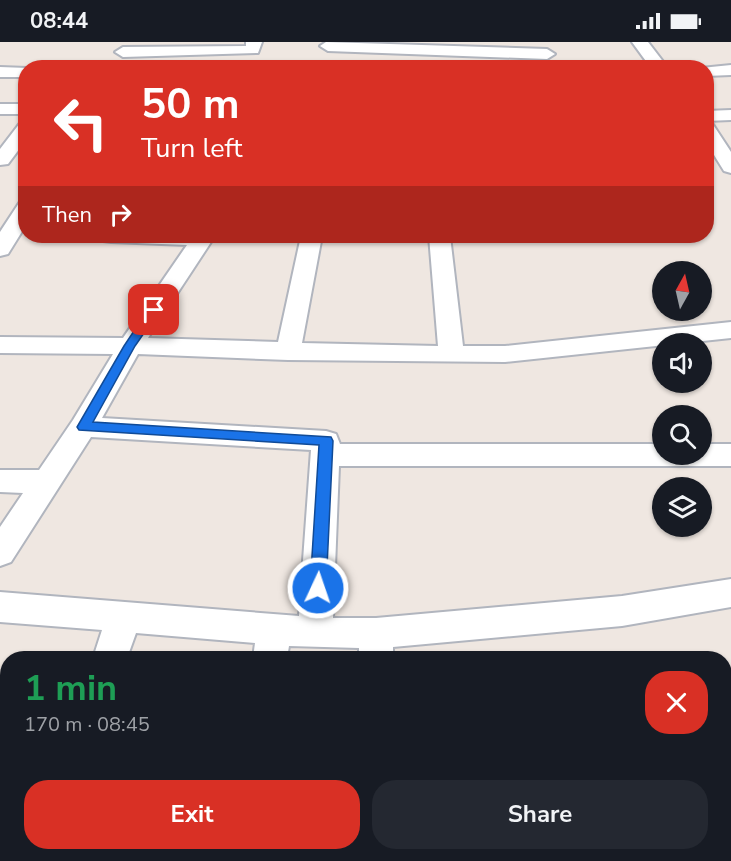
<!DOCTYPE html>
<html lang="en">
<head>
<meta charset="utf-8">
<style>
  :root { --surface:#171b24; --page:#242831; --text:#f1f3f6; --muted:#9ea1a6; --accent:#d93025 }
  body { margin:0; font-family:"Nunito Sans",sans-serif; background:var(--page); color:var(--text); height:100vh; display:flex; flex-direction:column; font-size:22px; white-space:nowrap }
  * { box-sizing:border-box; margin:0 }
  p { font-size:20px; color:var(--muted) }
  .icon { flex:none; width:33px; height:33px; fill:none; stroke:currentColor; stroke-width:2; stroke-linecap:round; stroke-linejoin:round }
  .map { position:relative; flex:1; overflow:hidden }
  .drawer { position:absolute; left:0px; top:609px; width:732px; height:210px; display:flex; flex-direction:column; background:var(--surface); border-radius:24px 24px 0 0; box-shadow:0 2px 4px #0004 }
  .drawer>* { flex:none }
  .banner { position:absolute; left:18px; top:18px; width:696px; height:183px; border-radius:24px; box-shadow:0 2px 4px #0004; background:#d93025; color:#fff; overflow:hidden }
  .needle { width:39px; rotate:8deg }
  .controls { position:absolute; left:652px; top:219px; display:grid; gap:12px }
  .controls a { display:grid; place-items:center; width:60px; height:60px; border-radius:50%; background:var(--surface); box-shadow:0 2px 4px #0004; font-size:30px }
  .pin { position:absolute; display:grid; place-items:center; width:51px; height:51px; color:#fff; margin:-26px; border-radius:12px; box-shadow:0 3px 9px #0006 }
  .me { position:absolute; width:66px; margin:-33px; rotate:3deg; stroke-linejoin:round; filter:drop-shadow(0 0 4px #0008) }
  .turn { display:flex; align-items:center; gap:21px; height:126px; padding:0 24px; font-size:27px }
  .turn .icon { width:78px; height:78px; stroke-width:2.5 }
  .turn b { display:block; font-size:42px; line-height:51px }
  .then { display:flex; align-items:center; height:57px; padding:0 24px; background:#0003; gap:12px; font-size:22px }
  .round { display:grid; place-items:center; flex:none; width:63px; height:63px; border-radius:24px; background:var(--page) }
  .head { display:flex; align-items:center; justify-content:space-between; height:102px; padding:0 24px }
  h1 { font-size:36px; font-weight:700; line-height:45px; color:#1e9e55 }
  .button { display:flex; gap:12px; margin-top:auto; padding:12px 24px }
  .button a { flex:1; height:69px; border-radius:24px; background:var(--accent); color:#fff; font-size:24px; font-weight:700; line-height:69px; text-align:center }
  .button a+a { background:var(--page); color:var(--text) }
  .status { display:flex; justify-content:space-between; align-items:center; height:42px; padding:0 30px; background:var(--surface); direction:ltr }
  .status svg { height:16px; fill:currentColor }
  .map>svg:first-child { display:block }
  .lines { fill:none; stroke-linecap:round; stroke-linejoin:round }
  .street-casing { stroke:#b1b5be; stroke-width:4 }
  .street { fill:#fff; fill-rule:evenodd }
  .route { fill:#1a73e8; stroke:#114b97; stroke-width:1.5 }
</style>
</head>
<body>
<div class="status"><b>08:44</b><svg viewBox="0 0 49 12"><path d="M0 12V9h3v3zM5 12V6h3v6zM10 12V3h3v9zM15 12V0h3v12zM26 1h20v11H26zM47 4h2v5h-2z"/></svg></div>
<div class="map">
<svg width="731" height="819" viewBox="0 0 731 819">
  <rect width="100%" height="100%" fill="#efe7e1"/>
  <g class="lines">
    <defs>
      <path id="street" d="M246,0h16l-4,11 -135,4 -8,-5 8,-5 123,-1z
        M326,0l221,7 8,5 -8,5 -219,-8 -8,-5z
        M632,0h16l20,26h-17z
        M731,23v10l-25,1v-8h-5z
        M0,25l27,1 -1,9h-26z
        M0,62h26v10h-26z
        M731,68v10l-25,1v-10z
        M26,80v18l-18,24 -8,1v-16l20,-26z
        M706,80l6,1 19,29v21l-7,-2 -18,-29z
        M26,159v24l-18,29 -8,2v-24l19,-29z
        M101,194h114l-67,102 130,4 23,-106h21l-20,107 136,3 -9,-110h21l13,110h42l226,-24v16l-226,24 -217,-2 -150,-6 -36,64 224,13 10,3 4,10h323v10h39v-10h29v22h-392l-6,152h43l246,-22 109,-17v28l-109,19 -229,21v11h-34v-10l-70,-2 -2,12h-34l2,-15 -119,-10 -9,25h-34l9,-28 -102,-8v-30l299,24 12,-166 -220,-13 -80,125 -11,4v-39l23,-34 -23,-1v-22h39l34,-50 40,-66 -113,-1v-16l123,1 64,-93 -76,-3 -8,-1z
        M24,812h42l-3,7h-42z
        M220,812h42l-1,7h-42z
        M358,812h42v7h-42z"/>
    </defs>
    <!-- street casing -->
    <use href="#street" class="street-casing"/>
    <!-- street -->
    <use href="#street" class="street"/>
  </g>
  <!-- route -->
  <path class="route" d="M154,264l6,4 -25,36 -42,76 238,15 2,4 -7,147 -2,5 -6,2 -6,-2 -2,-5 9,-143 -240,-15 -2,-3 47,-81 26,-39z"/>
</svg>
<div class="controls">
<a><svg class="needle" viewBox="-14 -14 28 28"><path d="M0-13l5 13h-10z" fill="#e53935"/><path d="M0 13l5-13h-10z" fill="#9ea1a6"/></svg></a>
<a><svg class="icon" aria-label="sound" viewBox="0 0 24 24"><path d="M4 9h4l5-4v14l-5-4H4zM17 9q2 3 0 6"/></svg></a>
<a><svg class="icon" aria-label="search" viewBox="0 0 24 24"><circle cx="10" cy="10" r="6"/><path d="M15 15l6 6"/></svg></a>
<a><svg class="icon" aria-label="layers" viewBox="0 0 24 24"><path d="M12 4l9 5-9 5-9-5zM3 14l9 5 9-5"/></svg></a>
</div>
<div class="pin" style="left:154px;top:268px;background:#d93025"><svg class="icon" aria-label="arrive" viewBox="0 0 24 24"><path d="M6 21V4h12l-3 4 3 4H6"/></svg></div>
<svg class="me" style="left:318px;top:546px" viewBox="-20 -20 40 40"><circle r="17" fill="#1a73e8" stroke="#fff" stroke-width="3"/><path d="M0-11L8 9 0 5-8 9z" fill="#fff"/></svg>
<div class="banner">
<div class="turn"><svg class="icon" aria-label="left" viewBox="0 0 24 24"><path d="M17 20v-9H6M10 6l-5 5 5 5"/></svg><div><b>50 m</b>Turn left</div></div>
<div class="then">Then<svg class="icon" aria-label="right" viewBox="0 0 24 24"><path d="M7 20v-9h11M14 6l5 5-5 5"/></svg></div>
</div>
<section class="drawer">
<div class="head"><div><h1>1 min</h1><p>170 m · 08:45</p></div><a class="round" style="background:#d93025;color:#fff"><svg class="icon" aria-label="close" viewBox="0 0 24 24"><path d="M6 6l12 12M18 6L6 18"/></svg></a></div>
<div class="button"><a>Exit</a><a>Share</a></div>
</section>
</div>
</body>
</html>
